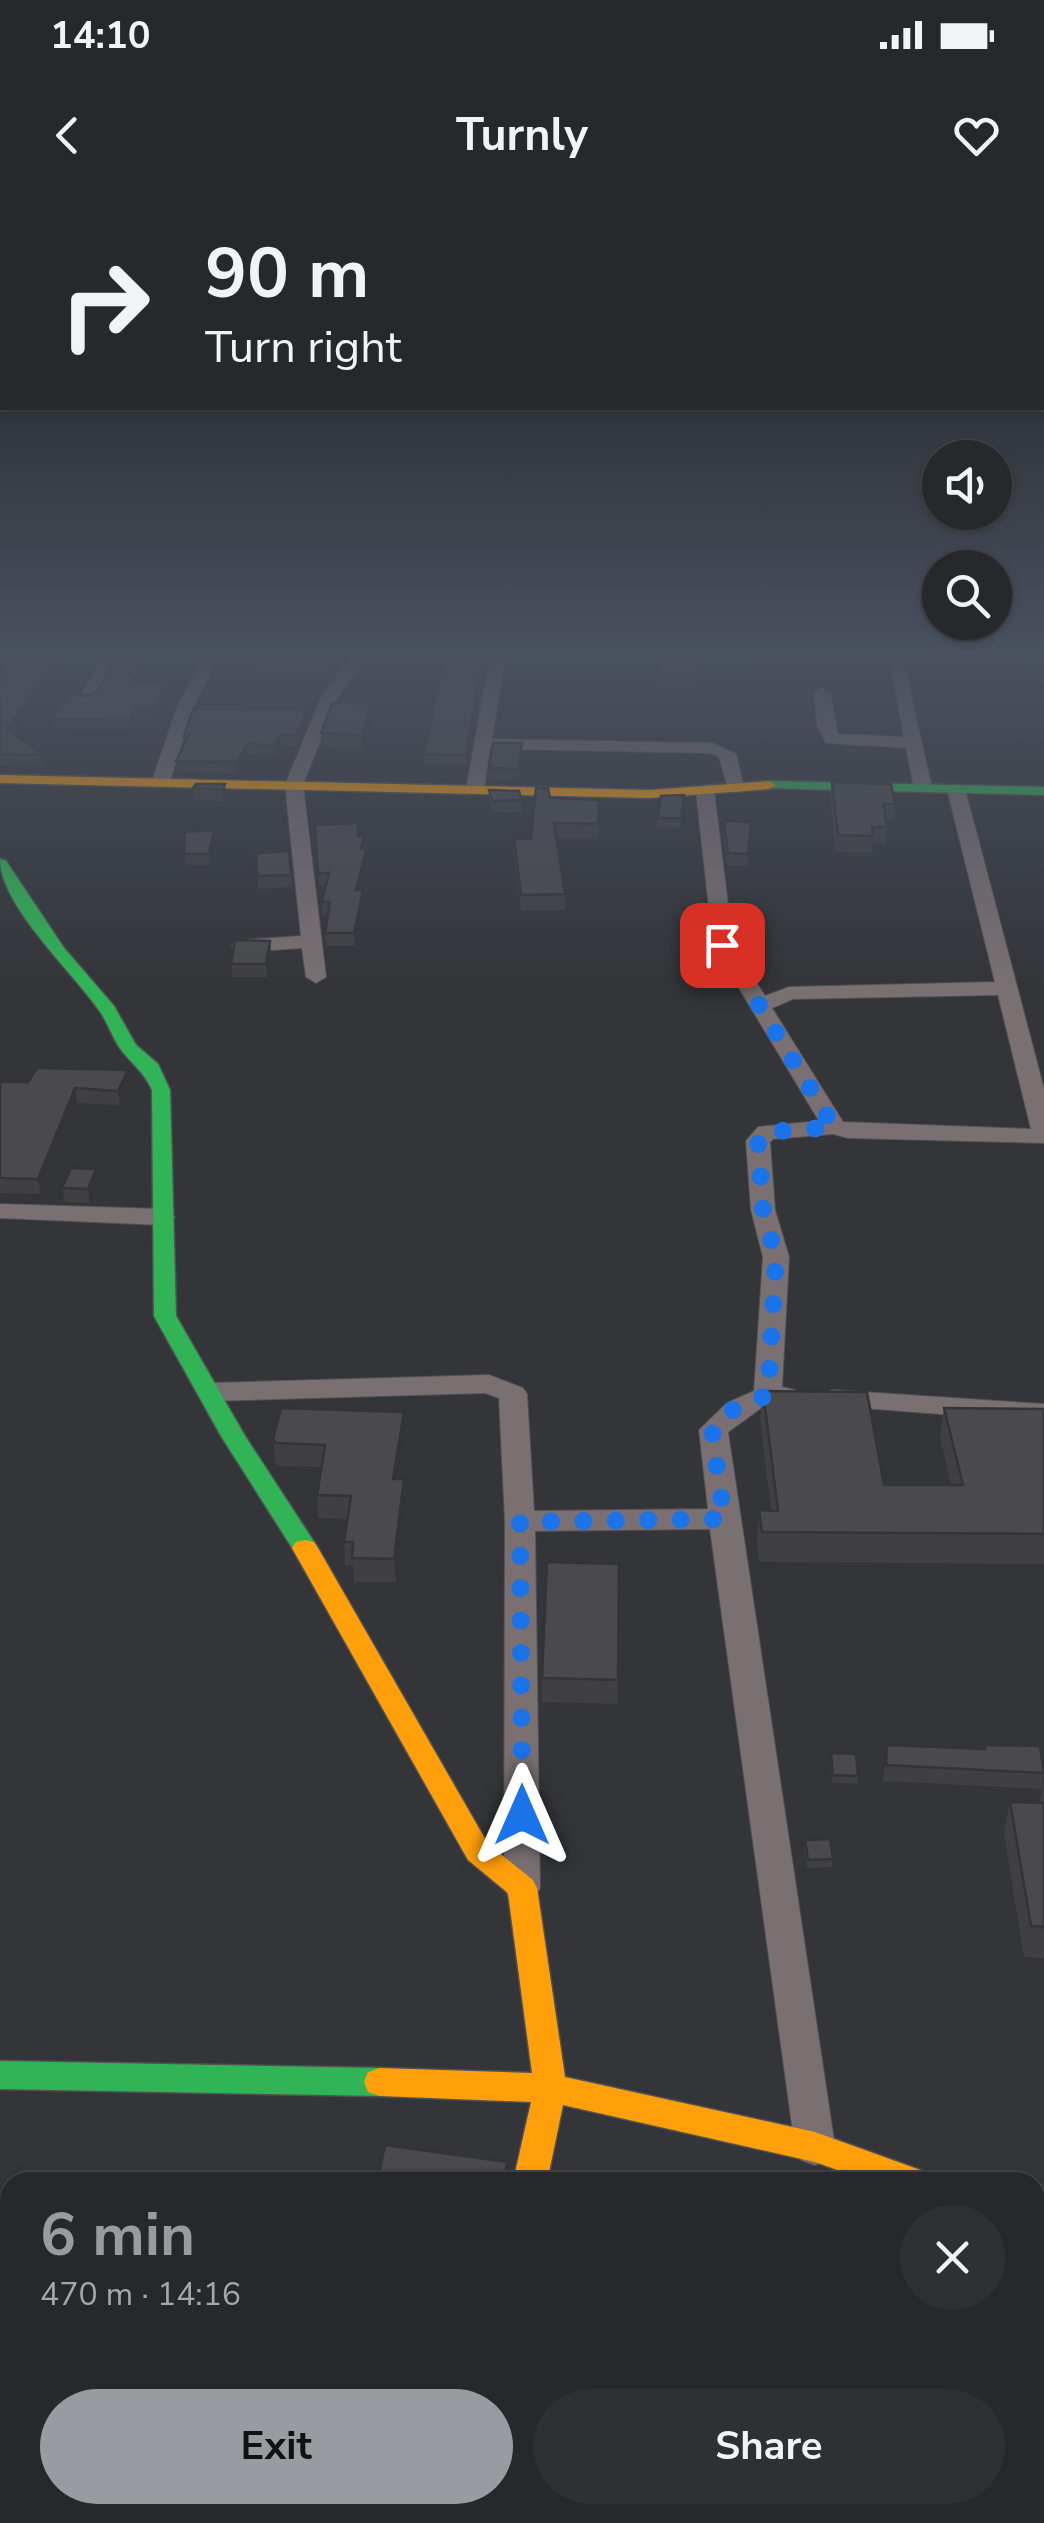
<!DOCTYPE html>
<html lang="en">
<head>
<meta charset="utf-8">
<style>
  :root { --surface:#26282b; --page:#2e3033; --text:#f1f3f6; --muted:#a4a6a9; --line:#424447; --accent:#999ba0 }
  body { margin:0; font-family:"Nunito Sans",sans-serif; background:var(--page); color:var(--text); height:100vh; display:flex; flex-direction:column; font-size:38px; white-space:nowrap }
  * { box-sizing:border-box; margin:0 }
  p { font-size:32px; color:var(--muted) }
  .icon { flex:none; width:55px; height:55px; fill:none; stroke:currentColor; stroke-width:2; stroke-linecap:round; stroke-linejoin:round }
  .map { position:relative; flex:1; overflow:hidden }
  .panel { position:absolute; left:0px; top:1972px; width:1045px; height:352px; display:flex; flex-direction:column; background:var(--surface); border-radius:30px 30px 0 0; box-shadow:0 2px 8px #0004,0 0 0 2px var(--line) }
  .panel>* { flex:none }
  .top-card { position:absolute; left:0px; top:0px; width:1045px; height:210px; box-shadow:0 2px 8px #0004,0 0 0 2px var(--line); background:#26282b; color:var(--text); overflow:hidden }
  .buttons { position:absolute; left:922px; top:240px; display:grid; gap:20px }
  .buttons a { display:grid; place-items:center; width:90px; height:90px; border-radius:50%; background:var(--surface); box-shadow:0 2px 8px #0004,0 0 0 2px var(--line); font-size:50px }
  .pin { position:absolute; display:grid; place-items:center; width:85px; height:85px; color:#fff; margin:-42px; border-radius:20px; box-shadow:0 5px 15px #0006 }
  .me { position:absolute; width:110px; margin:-55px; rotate:0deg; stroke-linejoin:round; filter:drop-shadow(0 0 8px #0008) }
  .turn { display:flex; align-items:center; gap:35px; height:210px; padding:0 40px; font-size:45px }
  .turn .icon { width:130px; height:130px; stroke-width:2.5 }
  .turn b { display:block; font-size:70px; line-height:85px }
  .round { display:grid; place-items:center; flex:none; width:105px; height:105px; border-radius:52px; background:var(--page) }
  .headline { display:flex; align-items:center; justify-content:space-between; height:170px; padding:0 40px }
  h1 { font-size:60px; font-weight:700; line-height:75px; color:var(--accent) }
  .cta { display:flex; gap:20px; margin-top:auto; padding:20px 40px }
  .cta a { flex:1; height:115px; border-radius:60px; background:var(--accent); color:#111; font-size:40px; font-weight:700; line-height:115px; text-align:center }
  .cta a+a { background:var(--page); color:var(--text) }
  .status { display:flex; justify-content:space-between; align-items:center; height:70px; padding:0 50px; background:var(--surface); direction:ltr }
  .status svg { height:28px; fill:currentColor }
  header { display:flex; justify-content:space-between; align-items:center; height:130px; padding:0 40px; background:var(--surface); font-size:45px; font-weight:700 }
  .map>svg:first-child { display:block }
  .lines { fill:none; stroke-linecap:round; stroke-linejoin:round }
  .street-casing { stroke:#505155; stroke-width:2 }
  .fast-casing { stroke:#505155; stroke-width:3 }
  .slow-casing { stroke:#505155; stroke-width:3 }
  .street { fill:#7a7072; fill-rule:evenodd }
  .fast { fill:#30b455; fill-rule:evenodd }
  .slow { fill:#ff9f0a; fill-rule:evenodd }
  .wall { fill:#404042 }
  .shaded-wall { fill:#343436 }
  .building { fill:#4a4a4d; stroke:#343436; stroke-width:2.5 }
  .route { stroke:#1a73e8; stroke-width:18; stroke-dasharray:0 32.4 }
</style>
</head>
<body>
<div class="status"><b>14:10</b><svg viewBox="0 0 49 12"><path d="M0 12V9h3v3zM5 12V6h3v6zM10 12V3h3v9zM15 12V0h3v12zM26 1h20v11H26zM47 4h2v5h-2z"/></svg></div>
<header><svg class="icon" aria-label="back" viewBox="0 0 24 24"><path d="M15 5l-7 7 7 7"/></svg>Turnly<svg class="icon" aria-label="heart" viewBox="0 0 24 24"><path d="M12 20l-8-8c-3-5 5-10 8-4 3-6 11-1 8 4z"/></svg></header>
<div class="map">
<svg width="1044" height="2323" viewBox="0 0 1044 2323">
  <rect width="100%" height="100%" fill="#333539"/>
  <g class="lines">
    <defs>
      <path id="street" d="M103,458h16l-26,44h-12l-2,-3z
        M203,458h15l-26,52 -22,71 -3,4h-12l-3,-4 24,-71z
        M349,458h16l-29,42 -33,85 23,192 -10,6 -10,-6 -4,-29 -60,4 -10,-6 10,-6 59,-4 -16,-151 35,-85z
        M490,458h15l-13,81 221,4 23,11 8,34 -3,4h-12l-10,-35 -9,-4 -220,-4 -6,40 -9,5 -6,-1 -3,-4z
        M644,458h49c-11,8 -38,8 -49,0z
        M889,458l14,2 29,128 -3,4h-12l-3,-4 -8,-40 -80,-5 -9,-18 -3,-32 8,-5 8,5 8,41 66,3z
        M956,584l9,5 79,300v54l-196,-5 -15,-4 -60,5 -3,3 5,68 14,47 -7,130 13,3 4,6 -4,6 -31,4 -36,26 107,715 -6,13 -14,5 -14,-5 -6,-13 -85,-618 -175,2 5,357 -5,10 -13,5 -13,-5 -5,-10 1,-367 -6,-123 -14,-5 -274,8 -10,-3 -4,-6 4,-6 10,-3 278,-8 34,13 4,6 7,117 174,-2 -9,-79 28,-27 27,-12 9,-134 -12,-47 -5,-69 12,-14 61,-6 -106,-176 -17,-154 9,-5 9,5 19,154 32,51 24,-9 206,-5 -48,-193zM998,795l33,134 -188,-7 -71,-114 21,-9z
        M0,1004l162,5 13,8 -13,8 -162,-7z
        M833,1190l211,14v18l-221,-17 -4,-6 4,-6z
        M434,2315h48l-2,8h-48z
        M882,2315h48v8h-48z"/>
      <path id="fast" d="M0,458h8l-3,7 -5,1z
        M769,581l275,6v8l-280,-7 -2,-3z
        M0,659l6,2 58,87 50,58 22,39 22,19 12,26 6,226 69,120 73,112 -4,6h-18l-75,-118 -67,-120 -2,-226c-9,-20 -21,-26 -33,-43 -7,-11 -11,-23 -18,-34 -26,-39 -101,-107 -101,-154z
        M0,1861l380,7 12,4 4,10 -4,10 -12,4 -380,-7z
        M1035,2004l9,4v32l-9,-3z"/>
      <path id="slow" d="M0,575l650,15 119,-9 7,4 -7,4 -119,9 -650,-15z
        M305,1340l9,2 4,6 170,296 45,36 4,8 28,189 250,55 108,39 5,11h-57l-56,-20 -252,-57 -16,77h-34l18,-80 -151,-6 -12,-4 -4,-10 4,-10 12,-4 152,5 -24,-180 -40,-33 -176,-312 4,-6z"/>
    </defs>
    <!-- street casing -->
    <use href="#street" class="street-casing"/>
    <!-- fast casing -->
    <use href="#fast" class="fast-casing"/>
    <!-- slow casing -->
    <use href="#slow" class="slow-casing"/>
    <!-- street -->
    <use href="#street" class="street"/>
    <!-- fast -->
    <use href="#fast" class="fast"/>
    <!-- slow -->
    <use href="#slow" class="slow"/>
  </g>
  <!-- wall -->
  <path class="wall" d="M10,458h52l1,4 -50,72 29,21 2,11 -44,-1v-103z
    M149,458l1,9 -11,15 30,10 -13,27h-20l-5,11 -80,-1 -1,-10 30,-23 15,-2z
    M342,458l-9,16 -81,1v-7h-22l-1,-9z
    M661,458l36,19 -1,11 -36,-1z
    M482,460v10l-15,95 -43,-1v-10z
    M307,510l1,11 -11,26 -17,-1 -5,9 -27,-1 -10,19 -61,-2 -1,-10 8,-17v-8z
    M372,519l-9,31 -42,-2v-15z
    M522,553l-4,26h-29v-11z
    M832,582l63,22 -2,16h-7l1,7 -2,17 -12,-1 -1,10 -36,-1 -6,-54z
    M225,584l1,12 -3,5 -29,-1 -1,-12z
    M489,590l33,10v12l-30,1 -3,-11z
    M684,595l-3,33 -24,-1 1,-9z
    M550,598l49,2 -1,39h-42l9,55v16l-44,1 -7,-56v-16h17z
    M724,621l27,1 -4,45 -20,-2 -4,-32z
    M315,625l44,11 5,14 3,12 -7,28 3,12 -8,44h-29l-1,-13 3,-18h-6v-13l4,-16h-7z
    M215,641l-5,24h-24l-2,-11z
    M289,651l3,36 -34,2 -2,-36z
    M270,741l1,13 -4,23h-35l-1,-13z
    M0,882l130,3 -10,20 -43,-2 -36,91 -41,-1z
    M96,969l2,14 -8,20 -25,-1 -3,-14z
    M763,1191l121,94h67l-11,-48 4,-29 100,1v155l-285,-2 -2,-22 2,-30h12l-11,-90z
    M405,1234l-7,45h6l1,23 -9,80h-42l-1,-17h-8l-1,-23 4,-23 -30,-1 -1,-23 4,-28 -43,-1 -3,-4 -2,-23z
    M542,1478l76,2 -1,24 -75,-2z
    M887,1545l96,4 1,-4 60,20 -2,24 -159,-8z
    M831,1553l27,23 -1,8 -25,-1 -2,-22z
    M1044,1582v176l-20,-1 -20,-125 6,-30 29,1z
    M805,1640l28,19 -1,8 -25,1 -3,-20z
    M1035,2103l9,1v129v-5l-9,-1z
    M1035,2273l9,1v49h-122l2,-8h111l5,-7 -1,-5 -4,-2z
    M191,2315h93l-2,8h-93z
    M586,2315h32l-1,7z"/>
  <!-- shaded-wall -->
  <path class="shaded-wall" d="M57,458h5l1,4 -54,78 -2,-11z
    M149,458l1,9 -18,25 -1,-10z
    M337,458h5l-9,16v-9z
    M482,460v10l-15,95 -1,-10z
    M168,483l1,9 -13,27 -2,-10z
    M371,504l1,15 -9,31 -1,-15z
    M135,509l1,10 -5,11 -1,-10z
    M307,510l1,11 -11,26 -1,-11z
    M280,535v11l-5,9 -1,-10z
    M247,544l1,10 -10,19 -1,-11z
    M225,584l1,12 -3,5 -1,-11z
    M214,630l1,11 -5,24 -1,-11z
    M366,650l1,12 -10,40 -1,-12z
    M363,690v12l-8,44 -1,-13z
    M270,741l1,13 -4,23 -1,-13z
    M128,870l2,15 -10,20 -2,-14z
    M75,888l2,15 -36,91 -3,-15z
    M96,969l2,14 -8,20 -2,-14z
    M404,1212l1,22 -11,68 -1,-23z
    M404,1279l1,23 -9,80 -2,-23z
    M279,2315h5l-2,8h-5z"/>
  <!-- building -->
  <path class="building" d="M10,458h47l-50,71 35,26 -42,-1v-92z
    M117,458h32l-18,24 37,1 -14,26h-19l-5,11 -80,-1 25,-28 5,5 15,-2z
    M230,458h107l-4,7h-82l4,-6z
    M661,458h35l1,19 -37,-1z
    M444,459l38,1 -16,95 -42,-1z
    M332,503l39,1 -9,31 -41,-2z
    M193,509l114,1 -11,26 -16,-1 -6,10 -27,-1 -10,18 -61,-1 13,-25h-5z
    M493,543h29l-4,26 -29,-1z
    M832,582l59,2 4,20h-12l4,23h-15l1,9 -35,-1z
    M196,584h29l-3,6 -29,-2z
    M536,588h12l2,10 49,2 -1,24 -44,-1 11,71 -44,1 -7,-56h17z
    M489,590l30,1 3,9 -30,1z
    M684,595l-3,23h-23l3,-22z
    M724,621l27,1 -3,32 -20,-1z
    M358,623v13h6l-3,13 5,1 -10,40h7l-9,43h-29l5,-31h-8l7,-29 -11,1 -3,-49z
    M214,630l-5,24h-25l1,-22z
    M289,651l2,24 -34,1 -1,-23z
    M235,740l35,1 -4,23h-35z
    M37,868l91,2 -10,21 -43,-3 -37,91 -38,-1v-96h28z
    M71,968l25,1 -8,20 -26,-1z
    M763,1191l104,1 17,93h79l-19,-77 100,1v125l-282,-2 -3,-22 19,1z
    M281,1208l123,4 -11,67h11l-10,80 -42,-1 1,-16h-9l7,-46 -34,-1 8,-50 -49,-2 -3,-4z
    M547,1362l72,2 -1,116 -76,-2z
    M887,1545l98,4 -1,-4 56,1 4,27 -158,-8z
    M831,1553l25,1 2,22 -25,-1z
    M1010,1602l34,1v124l-13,-1z
    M830,1639l3,20 -25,1 -3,-20z
    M385,1945l122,17 -3,20h-127z
    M1035,2103l9,1v106l-9,-1z
    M1035,2273l9,1v13l-4,-4 -4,11h-1z
    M1044,2308v15h-120l-1,-3h4l-1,-5h109v-6z
    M191,2315h35l-2,8h-35z
    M228,2315h51l-2,7z
    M718,2315h94v8h-95z"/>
  <!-- sky -->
  <linearGradient id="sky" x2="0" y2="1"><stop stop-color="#1c1d1f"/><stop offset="0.58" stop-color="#4a515f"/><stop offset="1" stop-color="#4a515f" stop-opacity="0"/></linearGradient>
  <rect width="1044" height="783" fill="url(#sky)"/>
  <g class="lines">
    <!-- route -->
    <path class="route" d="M522,1615l-2,-293 204,-3 -12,-89 23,-22 33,-13 8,-138 -13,-47 -5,-70 8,-8 68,-5 -112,-182"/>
  </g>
</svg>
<div class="buttons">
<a><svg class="icon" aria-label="sound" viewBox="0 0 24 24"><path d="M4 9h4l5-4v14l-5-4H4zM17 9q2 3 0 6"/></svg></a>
<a><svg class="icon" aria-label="search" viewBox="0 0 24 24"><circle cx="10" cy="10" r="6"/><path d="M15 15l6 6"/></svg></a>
</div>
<div class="pin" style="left:722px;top:745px;background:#d93025"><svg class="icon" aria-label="arrive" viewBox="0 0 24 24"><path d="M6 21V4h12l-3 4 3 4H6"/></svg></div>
<svg class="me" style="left:522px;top:1615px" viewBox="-20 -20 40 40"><path d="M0-17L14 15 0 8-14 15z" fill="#1a73e8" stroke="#fff" stroke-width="4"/></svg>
<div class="top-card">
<div class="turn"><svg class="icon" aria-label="right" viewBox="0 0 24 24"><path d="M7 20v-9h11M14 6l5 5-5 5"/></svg><div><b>90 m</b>Turn right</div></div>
</div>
<section class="panel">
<div class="headline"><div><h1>6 min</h1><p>470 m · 14:16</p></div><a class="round"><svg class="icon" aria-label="close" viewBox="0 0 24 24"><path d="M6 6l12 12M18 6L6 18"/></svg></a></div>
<div class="cta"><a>Exit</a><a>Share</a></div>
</section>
</div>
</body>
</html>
